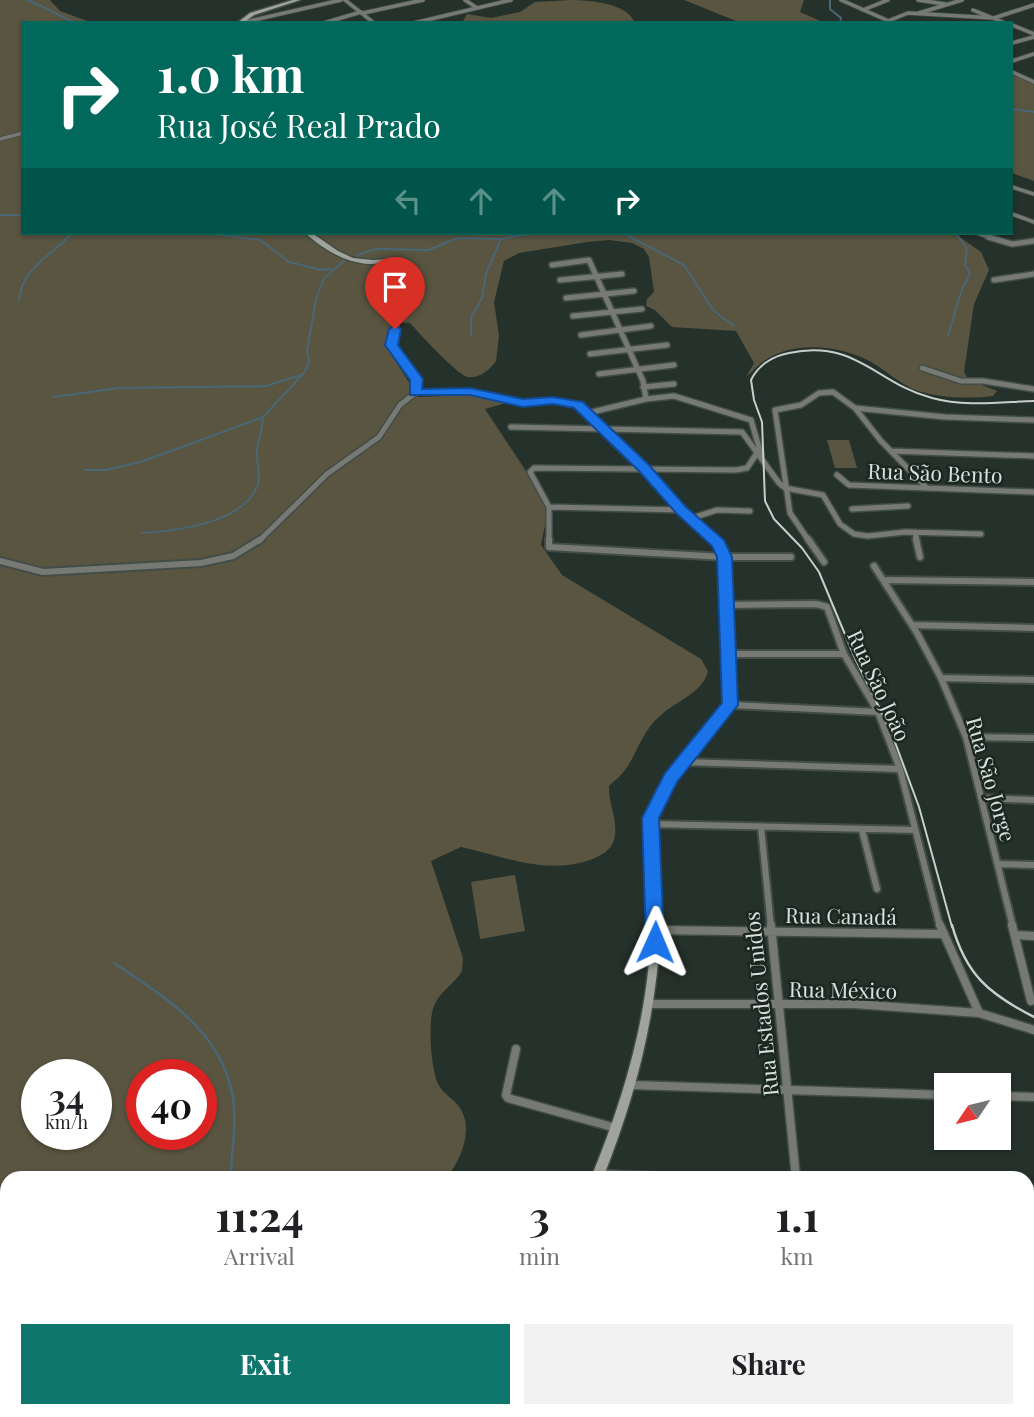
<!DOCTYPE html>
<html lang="en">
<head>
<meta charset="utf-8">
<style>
  :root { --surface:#fff; --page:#f2f2f2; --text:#202124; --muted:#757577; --accent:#0f766e }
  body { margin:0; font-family:"Playfair Display",serif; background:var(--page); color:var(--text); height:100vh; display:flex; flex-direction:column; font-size:26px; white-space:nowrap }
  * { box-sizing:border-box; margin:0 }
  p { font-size:23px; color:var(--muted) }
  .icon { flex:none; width:38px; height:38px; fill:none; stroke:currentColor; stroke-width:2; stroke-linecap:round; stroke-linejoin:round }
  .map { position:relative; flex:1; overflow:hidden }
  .details { position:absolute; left:0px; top:1171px; width:1034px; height:247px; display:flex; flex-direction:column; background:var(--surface); border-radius:21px 21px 0 0; box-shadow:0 2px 5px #0004 }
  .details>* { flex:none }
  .guide { position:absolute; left:21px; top:21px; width:992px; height:214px; border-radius:0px; box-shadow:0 2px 5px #0004; background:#00695c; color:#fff; overflow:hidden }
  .needle { width:46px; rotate:235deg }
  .tools { position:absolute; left:934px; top:1073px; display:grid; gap:14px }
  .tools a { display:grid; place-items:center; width:77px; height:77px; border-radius:0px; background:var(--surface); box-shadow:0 2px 5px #0004; font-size:35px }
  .speed { position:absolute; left:21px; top:1059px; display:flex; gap:14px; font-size:35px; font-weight:700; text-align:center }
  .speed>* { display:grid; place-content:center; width:91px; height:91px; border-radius:50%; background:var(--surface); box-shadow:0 2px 5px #0004; line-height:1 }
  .speed small { font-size:18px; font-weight:400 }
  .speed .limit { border:10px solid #d22; background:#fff; color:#111 }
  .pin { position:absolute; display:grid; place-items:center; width:60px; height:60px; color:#fff; margin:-72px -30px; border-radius:50% 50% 50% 0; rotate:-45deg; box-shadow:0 0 7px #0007 }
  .pin .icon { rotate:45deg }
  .me { position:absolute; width:77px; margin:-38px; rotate:1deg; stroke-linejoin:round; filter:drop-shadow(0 0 5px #0008) }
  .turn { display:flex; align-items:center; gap:24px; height:147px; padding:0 21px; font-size:32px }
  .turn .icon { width:91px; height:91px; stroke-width:2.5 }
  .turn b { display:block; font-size:49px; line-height:60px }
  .lanes { display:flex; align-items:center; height:66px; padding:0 21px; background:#0003; justify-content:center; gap:35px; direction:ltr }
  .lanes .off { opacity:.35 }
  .eta { display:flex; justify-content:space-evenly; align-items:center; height:119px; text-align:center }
  .eta b { font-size:42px; font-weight:700; line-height:49px }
  .button { display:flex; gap:14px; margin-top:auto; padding:14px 21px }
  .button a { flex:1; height:80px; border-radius:0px; background:var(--accent); color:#fff; font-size:28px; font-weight:700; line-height:80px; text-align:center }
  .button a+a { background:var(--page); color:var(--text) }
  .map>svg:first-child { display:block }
  .green { fill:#595541; fill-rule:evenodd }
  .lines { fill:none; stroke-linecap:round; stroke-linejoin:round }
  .stream-far1 { stroke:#496776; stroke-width:2 }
  .stream { stroke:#496776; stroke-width:2.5 }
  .street-far3-casing { stroke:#424d47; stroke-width:5 }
  .street-far2-casing { stroke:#424d47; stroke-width:8 }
  .street-far1-casing { stroke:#424d47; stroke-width:10 }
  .street-casing { stroke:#424d47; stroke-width:11 }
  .secondary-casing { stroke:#424d47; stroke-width:3 }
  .street-far3 { stroke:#767974; stroke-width:3.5 }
  .street-far2 { stroke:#767974; stroke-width:5 }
  .street-far1 { stroke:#767974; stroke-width:6 }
  .street { stroke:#767974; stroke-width:8 }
  .secondary { fill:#a0a49c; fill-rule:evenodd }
  .rail-far1 { stroke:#c7cecb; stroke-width:2 }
  .rail { stroke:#c7cecb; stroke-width:2.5 }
  .route { fill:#1a73e8; stroke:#114b97; stroke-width:2 }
  .labels { text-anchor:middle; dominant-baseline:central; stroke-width:5; stroke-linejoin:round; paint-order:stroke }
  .street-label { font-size:21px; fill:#d9e0dd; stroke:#1b2721 }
</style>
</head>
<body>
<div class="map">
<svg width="1034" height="1417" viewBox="0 0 1034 1417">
  <rect width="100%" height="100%" fill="#25312b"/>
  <!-- green -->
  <path class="green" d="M0,0h50l10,11 33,12h-70v210h931l27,19 8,18 -15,34 -10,68 5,8 28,11 -4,5c-23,3 -53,2 -75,-5 -17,-6 -31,-20 -47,-29 -28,-16 -75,-22 -104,-3 -8,5 -14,12 -21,18l8,-14 -18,-32 -64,-4 -17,-17 -9,-4 1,-7 7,-7 -5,-35 -5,-8 -12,-6 -23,-3 -22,2 -68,11 -15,8 -10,41 5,34 -3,25c-5,8 -17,18 -28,16 -11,-2 -49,-44 -58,-54l-16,-1 -4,30 28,45 56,-2 32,8 -21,6 64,97 -8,39 21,30 139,84 7,12c-5,22 -32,30 -47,44 -18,14 -24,39 -36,55 -4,6 -11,11 -16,16 -1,18 10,35 5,54 -3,11 -14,16 -24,20 -46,15 -84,-3 -129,-13l-30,14 32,97 -1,13c-8,14 -24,21 -29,38 -5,17 -2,59 5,75 5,10 16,15 22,24 14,21 1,53 -14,70h-439v232h512l13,7h-532zM37,1074h59v60h-59zM142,1074h59v60h-59z
    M571,0c18,0 57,3 64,23h-173l5,-9 24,4 29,-6 15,-10z
    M684,0h120l-4,12 25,11h-84z
    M1012,73l22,9v99l-22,-8z
    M827,440h22l8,28h-22z
    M515,875l10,56 -45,8 -9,-57z"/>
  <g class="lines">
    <!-- stream-far1 -->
    <path class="stream-far1" d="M27,0c18,6 31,16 49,23
      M830,0v9l11,9 -1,5
      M1012,109l22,3
      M0,215h23
      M207,233l53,7 29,22 32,8 10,-1
      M623,233l61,32 29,45 21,16
      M357,255l19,-6 53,1 28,-12 44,1 32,-6
      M19,301c2,-34 33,-45 53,-68
      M471,335v-17l11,-20 4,-24 14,-33
      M948,335l14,-46 8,-15 -5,-9 2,-16 -11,-16
      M53,397l66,-9 147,-2 35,-11
      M84,470h22l38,-9 119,-44 41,-44 5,-11 -2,-11 9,-52 8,-21 20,-17
      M142,533c35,-2 103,-10 116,-49 3,-10 -2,-22 -1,-33 1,-11 5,-21 6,-32"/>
    <!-- stream -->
    <path class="stream" d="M114,963c54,36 114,72 120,144 2,24 -3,48 -3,71
      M0,1207l7,2
      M557,1410l3,7"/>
    <defs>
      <path id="street-far3" d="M345,0l29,23
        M465,0l12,8
        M841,0l50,22
        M918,0l27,4
        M863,10l25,-10
        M973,10l32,13
        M363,13l60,-13
        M919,13l43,-13
        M888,21l20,-8 86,5 40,-13
        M245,22l96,-22
        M324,23l37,-11
        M414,23l97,-23
        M1012,25l22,9
        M1012,43l22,-6
        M1012,61l22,-7
        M1012,72l22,10
        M0,139l23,-6
        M1012,187l22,7
        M1012,214l22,8
        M976,233l17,5"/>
      <path id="street-far2" d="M988,237l24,7 22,-3
        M552,265l37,-5 54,121 3,18
        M560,280l62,-6
        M994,280l40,-6
        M566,298l68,-7
        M573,316l69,-7
        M581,335l70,-9
        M590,354l77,-9
        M922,368l39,13h22l51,8
        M599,374l75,-9
        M643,387l31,-3
        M855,408l90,9 89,3
        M588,413l58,-14 28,-3 77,24
        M751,420l10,34
        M511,427l231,5 37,51 6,5 38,7 17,29 14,10 14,2 37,-4 76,2
        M891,451l143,5
        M837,475l12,10 185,7
        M549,507l132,3
        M852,509l56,-3
        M692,518l25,-8 33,1
        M915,532l2,9
        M259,541l68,-67 52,-37 21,-32 15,-12
        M549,541v-34l-19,-35 4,-4 202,2 11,-2 10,-15
        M809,541l-19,-28 -15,-103 26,-5 18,-12 14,-1 22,16 26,33 45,46"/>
      <path id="street-far1" d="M549,539v8l175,10h67
        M808,539l16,23
        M916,539l4,18
        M0,561l43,11 158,-9 32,-7 28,-17
        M874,566l43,67 24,45 25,59 47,190
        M884,580l150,2
        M726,605l90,-1 11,3 17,47 34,58 22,57 40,158
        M913,625l121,3
        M728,654h116
        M941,678l93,2
        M730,705l148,7
        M966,737l68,1
        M683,762l217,7
        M981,798l53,2
        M650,824l265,6
        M761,827l10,100
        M862,830l15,59
        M998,864l36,1"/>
      <path id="street" d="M771,925l25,253
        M940,925l39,88
        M1012,925l19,76
        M655,930l287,4
        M1015,935l19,1
        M648,1004h206l125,9 55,17
        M516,1049l-10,46 2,3 108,30
        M632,1085l315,10
        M999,1096l35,1
        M598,1174l98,4
        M1027,1189h7
        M1027,1286h7
        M1027,1393h7
        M813,1410l1,7
        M938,1410l9,7
        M962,1410l3,7"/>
      <path id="secondary" d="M293,0h7l-46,15 -11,8h-6l13,-10z
        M305,233h7l26,18 15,7 19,2 21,-1 10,2 -1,48 -8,36 25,34v12l51,-1 53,11 30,-3 27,5 67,63 37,42 38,34 6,15 6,148c-24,34 -61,62 -76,102 -14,38 5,79 3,117 -5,93 -24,168 -58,254h-12c34,-83 60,-170 60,-260 0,-32 -13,-69 -5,-101 9,-39 53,-83 80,-113l-6,-147 -4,-12 -38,-33 -37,-42 -65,-63 -23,-5 -30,3 -53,-11h-57v-15l-25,-34 8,-36 2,-46c-10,-1 -19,1 -28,1 -25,-1 -47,-15 -65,-31z
        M561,1410h12l2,7h-12z"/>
    </defs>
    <!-- street-far3 casing -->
    <use href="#street-far3" class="street-far3-casing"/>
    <!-- street-far2 casing -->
    <use href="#street-far2" class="street-far2-casing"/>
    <!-- street-far1 casing -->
    <use href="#street-far1" class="street-far1-casing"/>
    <!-- street casing -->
    <use href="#street" class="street-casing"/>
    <!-- secondary casing -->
    <use href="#secondary" class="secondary-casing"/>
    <!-- street-far3 -->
    <use href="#street-far3" class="street-far3"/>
    <!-- street-far2 -->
    <use href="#street-far2" class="street-far2"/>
    <!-- street-far1 -->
    <use href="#street-far1" class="street-far1"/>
    <!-- street -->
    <use href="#street" class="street"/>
    <!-- secondary -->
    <use href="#secondary" class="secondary"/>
    <!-- rail-far1 -->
    <path class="rail-far1" d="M952,927l-33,-120 -27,-73 -38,-78 -35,-84 -17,-24 -28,-29 -9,-18 -3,-79 -8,-22 -3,-20c7,-15 22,-24 38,-27 68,-14 86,30 143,45 33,9 69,4 102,3"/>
    <!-- rail -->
    <path class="rail" d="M952,925c14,50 37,69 82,92"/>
  </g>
  <!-- route -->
  <path class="route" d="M395,325l6,4 -3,16 25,34 -1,10 48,-1 53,11 30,-2 30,5 66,63 37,42 38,33 8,17 6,148 -61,77 -18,36 5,124 -3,5 -6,2 -7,-2 -2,-5 -4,-124 23,-45 57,-70 -5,-146 -5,-11 -35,-32 -38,-43 -65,-63 -21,-4 -30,3 -53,-12h-60v-15l-25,-35 4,-16z"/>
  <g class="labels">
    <!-- street labels -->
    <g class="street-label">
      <text transform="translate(935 472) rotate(2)">Rua São Bento</text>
      <text transform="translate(880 685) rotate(65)">Rua São João</text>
      <text transform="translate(992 779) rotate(74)">Rua São Jorge</text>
      <text transform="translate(841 915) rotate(1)">Rua Canadá</text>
      <text transform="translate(843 989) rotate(1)">Rua México</text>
      <text transform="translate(760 1004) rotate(-96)">Rua Estados Unidos</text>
    </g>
  </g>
</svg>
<div class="tools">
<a><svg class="needle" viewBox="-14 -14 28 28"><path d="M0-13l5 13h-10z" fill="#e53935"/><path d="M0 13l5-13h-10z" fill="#757577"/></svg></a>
</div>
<div class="speed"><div>34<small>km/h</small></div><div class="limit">40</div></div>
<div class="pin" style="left:395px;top:329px;background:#d93025"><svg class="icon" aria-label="arrive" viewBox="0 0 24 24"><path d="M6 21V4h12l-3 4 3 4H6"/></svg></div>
<svg class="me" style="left:655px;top:942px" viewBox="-20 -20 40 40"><path d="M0-17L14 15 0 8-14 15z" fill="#1a73e8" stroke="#fff" stroke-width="4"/></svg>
<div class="guide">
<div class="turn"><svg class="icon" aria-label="right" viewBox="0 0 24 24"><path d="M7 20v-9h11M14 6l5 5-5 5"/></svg><div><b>1.0 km</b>Rua José Real Prado</div></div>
<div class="lanes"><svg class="icon off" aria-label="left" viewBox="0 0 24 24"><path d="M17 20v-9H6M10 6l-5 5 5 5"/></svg><svg class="icon off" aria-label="ahead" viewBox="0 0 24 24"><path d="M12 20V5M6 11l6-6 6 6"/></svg><svg class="icon off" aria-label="ahead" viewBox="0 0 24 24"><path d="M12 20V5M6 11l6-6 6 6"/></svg><svg class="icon" aria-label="right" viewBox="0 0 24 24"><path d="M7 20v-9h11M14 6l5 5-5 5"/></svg></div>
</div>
<section class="details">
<div class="eta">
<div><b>11:24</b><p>Arrival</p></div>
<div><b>3</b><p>min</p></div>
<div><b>1.1</b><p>km</p></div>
</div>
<div class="button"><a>Exit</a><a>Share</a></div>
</section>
</div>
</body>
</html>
